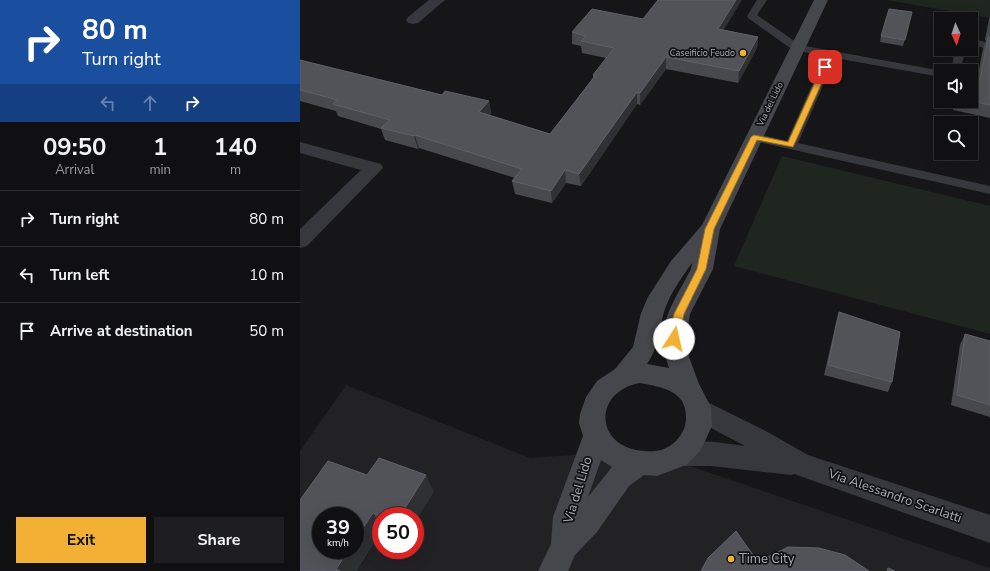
<!DOCTYPE html>
<html lang="en">
<head>
<meta charset="utf-8">
<style>
  :root { --surface:#101012; --page:#1e1e20; --text:#f1f3f6; --muted:#9c9d9f; --line:#303032; --accent:#f2b134 }
  body { margin:0; font-family:"Nunito Sans",sans-serif; background:var(--page); color:var(--text); height:100vh; display:flex; flex-direction:column; font-size:15px; white-space:nowrap }
  * { box-sizing:border-box; margin:0 }
  p { font-size:13px; color:var(--muted) }
  .icon { flex:none; width:22px; height:22px; fill:none; stroke:currentColor; stroke-width:2; stroke-linecap:round; stroke-linejoin:round }
  .map { position:relative; flex:1; overflow:hidden }
  .details { display:flex; flex-direction:column; background:var(--surface); width:300px }
  .details>* { flex:none }
  .hud { background:#1a4fa0; color:#fff; overflow:hidden }
  .needle { width:26px; rotate:177deg }
  .tools { position:absolute; left:634px; top:12px; display:grid; gap:8px }
  .tools a { display:grid; place-items:center; width:44px; height:44px; border-radius:0px; background:var(--surface); box-shadow:0 4px 16px #0002,0 0 0 1px var(--line); font-size:20px }
  .speed { position:absolute; left:12px; top:507px; display:flex; gap:8px; font-size:20px; font-weight:700; text-align:center }
  .speed>* { display:grid; place-content:center; width:52px; height:52px; border-radius:50%; background:var(--surface); box-shadow:0 4px 16px #0002,0 0 0 1px var(--line); line-height:1 }
  .speed small { font-size:10px; font-weight:400 }
  .speed .limit { border:6px solid #d22; background:#fff; color:#111 }
  .pin { position:absolute; display:grid; place-items:center; width:34px; height:34px; color:#fff; margin:-17px; border-radius:8px; box-shadow:0 2px 6px #0006 }
  .me { position:absolute; width:44px; margin:-22px; rotate:10deg; stroke-linejoin:round; filter:drop-shadow(0 0 3px #0008) }
  .turn { display:flex; align-items:center; gap:14px; height:84px; padding:0 16px; font-size:18px }
  .turn .icon { width:52px; height:52px; stroke-width:2.5 }
  .turn b { display:block; font-size:28px; line-height:34px }
  .lanes { display:flex; align-items:center; height:38px; padding:0 16px; background:#0003; justify-content:center; gap:20px; direction:ltr }
  .lanes .off { opacity:.35 }
  .eta { display:flex; justify-content:space-evenly; align-items:center; height:68px; text-align:center }
  .eta b { font-size:24px; font-weight:700; line-height:28px }
  .cta { display:flex; gap:8px; margin-top:auto; padding:8px 16px }
  .cta a { flex:1; height:46px; border-radius:0px; background:var(--accent); color:#111; font-size:16px; font-weight:700; line-height:46px; text-align:center }
  .cta a+a { background:var(--page); color:var(--text) }
  ul { padding:0; list-style:none }
  li { display:flex; align-items:center; gap:12px; height:56px; padding:0 16px; border-top:1px solid var(--line) }
  li div { flex:1 }
  li b { display:block; font-size:15px }
  li em { font-style:normal }
  main { display:flex; flex:1; min-height:0 }
  .map>svg:first-child { display:block }
  .built { fill:#222225; fill-rule:evenodd }
  .green { fill:#1e261f }
  .lines { fill:none; stroke-linecap:round; stroke-linejoin:round }
  .service { fill:#37383d; fill-rule:evenodd }
  .minor { fill:#37383d; fill-rule:evenodd }
  .secondary { fill:#45474d; fill-rule:evenodd }
  .wall { fill:#47494d }
  .shaded-wall { fill:#2f3033 }
  .building { fill:#525359; stroke:#5f6168 }
  .route { fill:#f2b134; stroke:#9d7322 }
  .poi-dot { fill:#f2b134; stroke:#111113; stroke-width:1.5 }
  .labels { text-anchor:middle; dominant-baseline:central; stroke-width:3.5; stroke-linejoin:round; paint-order:stroke }
  .far-poi-label { font-size:9px; fill:#a8adb8; stroke:#111113; text-anchor:end }
  .far-street-label { font-size:9px; fill:#a8adb8; stroke:#111113 }
  .near-street-label { font-size:13px; fill:#a8adb8; stroke:#111113 }
  .near-poi-label { font-size:13px; fill:#a8adb8; stroke:#111113; text-anchor:start }
</style>
</head>
<body>
<main>
<section class="details">
<div class="hud">
<div class="turn"><svg class="icon" aria-label="right" viewBox="0 0 24 24"><path d="M7 20v-9h11M14 6l5 5-5 5"/></svg><div><b>80 m</b>Turn right</div></div>
<div class="lanes"><svg class="icon off" aria-label="left" viewBox="0 0 24 24"><path d="M17 20v-9H6M10 6l-5 5 5 5"/></svg><svg class="icon off" aria-label="ahead" viewBox="0 0 24 24"><path d="M12 20V5M6 11l6-6 6 6"/></svg><svg class="icon" aria-label="right" viewBox="0 0 24 24"><path d="M7 20v-9h11M14 6l5 5-5 5"/></svg></div>
</div>
<div class="eta">
<div><b>09:50</b><p>Arrival</p></div>
<div><b>1</b><p>min</p></div>
<div><b>140</b><p>m</p></div>
</div>
<ul>
<li><svg class="icon" aria-label="right" viewBox="0 0 24 24"><path d="M7 20v-9h11M14 6l5 5-5 5"/></svg><div><b>Turn right</b></div><em>80 m</em></li>
<li><svg class="icon" aria-label="left" viewBox="0 0 24 24"><path d="M17 20v-9H6M10 6l-5 5 5 5"/></svg><div><b>Turn left</b></div><em>10 m</em></li>
<li><svg class="icon" aria-label="arrive" viewBox="0 0 24 24"><path d="M6 21V4h12l-3 4 3 4H6"/></svg><div><b>Arrive at destination</b></div><em>50 m</em></li>
</ul>
<div class="cta"><a>Exit</a><a>Share</a></div>
</section>
<div class="map">
<svg width="690" height="571" viewBox="0 0 690 571">
  <rect width="100%" height="100%" fill="#161618"/>
  <!-- built -->
  <path class="built" d="M46,385l184,73 112,-8 348,118v3h-690v-120zM21,516h34v34h-34zM81,516h34v34h-34z"/>
  <!-- green -->
  <path class="green" d="M586,0h104v18z
    M482,156l208,50v128l-256,-68z"/>
  <g class="lines">
    <!-- service -->
    <path class="service" d="M457,0h10l-10,15 43,30 142,26 -1,6 -106,-19 -37,85 192,43v8l-240,-54 -2,-3 2,-3 4,-1 33,8 38,-85 -32,-6 -45,-32 -1,-2z
      M671,39l19,4v6l-19,-4z
      M655,49h10l-4,22h-10z"/>
    <!-- minor -->
    <path class="minor" d="M129,0h16l-27,23 -5,1 -5,-1 -2,-3 2,-3z
      M0,142l81,22 2,4 -76,78 -7,2v-19l61,-59 -61,-17z
      M399,398l65,32 44,25 182,60v28l-196,-69 -3,1 -80,-9h-31l-9,-4 -4,-8 4,-8c22,-9 51,-3 74,0l-55,-29 -4,-8 4,-8z"/>
    <!-- secondary -->
    <path class="secondary" d="M514,0h14l-108,229 -7,40 -23,45 -4,25 2,15 11,30 12,23 1,19 -8,17 -4,8 -14,14 -29,11 -13,-1 -15,11 -32,46 -22,23 -7,16h-30l13,-27 2,-27 30,-81 -4,-13 1,-9 6,-17 11,-16 18,-12 18,-22 8,-34 7,-16 23,-36 31,-36zM392,263l-1,6c-19,37 -37,56 -22,99l-22,-4c14,-21 11,-34 18,-55 6,-17 17,-32 27,-46zM340,383c21,4 46,7 46,34 0,10 -3,16 -10,24 -11,10 -19,11 -33,10 -49,-4 -50,-60 -3,-68zM301,460l11,7 -24,30z"/>
  </g>
  <!-- wall -->
  <path class="wall" d="M612,12l-9,34 -23,-4 1,-6z
    M690,16v102l-37,-8 2,-9h16v-22l6,1 6,-31 3,-8 -1,-1 4,-21z
    M343,19l81,11 34,7 -1,11 -19,35 -72,-14 -26,36 -3,-1 -56,82 -15,-3 -14,20 -37,-9 -3,-13 3,-3 -96,-30 -1,1 -33,-9 -4,-11 -43,-13 -2,-5 -36,-10v-41l142,35 47,6 2,12 -2,3 61,18 43,-56v-3l13,-17 -24,-5 -1,-7 -9,-2v-12z
    M539,312l53,70 -4,10 -64,-17 12,-52z
    M665,334l25,7v76l-39,-12 9,-60z
    M67,475l67,17 -53,24v15l-25,40h-56z"/>
  <!-- shaded-wall -->
  <path class="shaded-wall" d="M436,0h6l-25,41 1,-12z
    M458,37l-1,11 -19,35 1,-12z
    M366,57v12l-26,36v-12z
    M337,92v12l-56,82 -2,-12z
    M189,101l2,12 -10,12 -2,-13z
    M115,135l4,13 -1,1 -4,-13z
    M265,170l1,13 -14,20 -1,-12z
    M126,475l8,17 -19,30v-6h-15z
    M73,513l8,13v5l-25,40h-19l-1,-2 13,-19h6v-10z"/>
  <!-- building -->
  <path class="building" d="M358,0h78l-18,29 40,8 -19,34 -73,-14 -26,36 -3,-1 -58,82 -14,-4 -14,21 -39,-10 10,-12 -107,-34 -1,1 -33,-8 9,-8 -57,-16 5,-4 -38,-10v-30l142,35 3,-4 44,10 -10,11 71,22 45,-58 -2,-1 21,-27 -33,-7 5,-5 -14,-4 20,-23 51,10z
    M589,9l23,3 -7,28 -24,-4z
    M688,37l2,1v67l-19,-4v-22l9,1z
    M539,312l61,20 -8,50 -64,-17z
    M665,334l25,7v64l-33,-10z
    M79,458l47,17 -26,41h-19l-8,-3 -18,27v-24h-34v34h28l-13,19 4,2h-40v-71l28,-39 39,14z
    M436,531l22,31 30,-15 31,1 26,7 24,16h-168l7,-13z
    M588,568l7,3h-8z"/>
  <!-- route -->
  <path class="route" d="M525,65l4,2 -36,80 -36,-7 -43,89 -8,40 -22,45 -5,25 -1,3h-7l-2,-3 5,-25 23,-45 8,-40 46,-92 3,-2 34,7 34,-75z"/>
  <!-- markers -->
  <g class="poi-dot">
    <circle cx="443" cy="53" r="4"/>
    <circle cx="431" cy="559" r="4"/>
  </g>
  <g class="labels">
    <!-- far-poi labels -->
    <g class="far-poi-label">
      <text x="435" y="53">Caseificio Feudo</text>
    </g>
    <!-- far-street labels -->
    <g class="far-street-label">
      <text transform="translate(470 104) rotate(-64)">Via del Lido</text>
    </g>
    <!-- near-street labels -->
    <g class="near-street-label">
      <text transform="translate(278 490) rotate(-73)">Via del Lido</text>
      <text transform="translate(595 496) rotate(19)">Via Alessandro Scarlatti</text>
    </g>
    <!-- near-poi labels -->
    <g class="near-poi-label">
      <text x="439" y="559">Time City</text>
    </g>
  </g>
</svg>
<div class="tools">
<a><svg class="needle" viewBox="-14 -14 28 28"><path d="M0-13l5 13h-10z" fill="#e53935"/><path d="M0 13l5-13h-10z" fill="#9c9d9f"/></svg></a>
<a><svg class="icon" aria-label="sound" viewBox="0 0 24 24"><path d="M4 9h4l5-4v14l-5-4H4zM17 9q2 3 0 6"/></svg></a>
<a><svg class="icon" aria-label="search" viewBox="0 0 24 24"><circle cx="10" cy="10" r="6"/><path d="M15 15l6 6"/></svg></a>
</div>
<div class="speed"><div>39<small>km/h</small></div><div class="limit">50</div></div>
<div class="pin" style="left:525px;top:67px;background:#d93025"><svg class="icon" aria-label="arrive" viewBox="0 0 24 24"><path d="M6 21V4h12l-3 4 3 4H6"/></svg></div>
<svg class="me" style="left:374px;top:339px" viewBox="-20 -20 40 40"><circle r="19" fill="#fff"/><path d="M0-13L10 11 0 6-10 11z" fill="#f2b134"/></svg>
</div>
</main>
</body>
</html>
